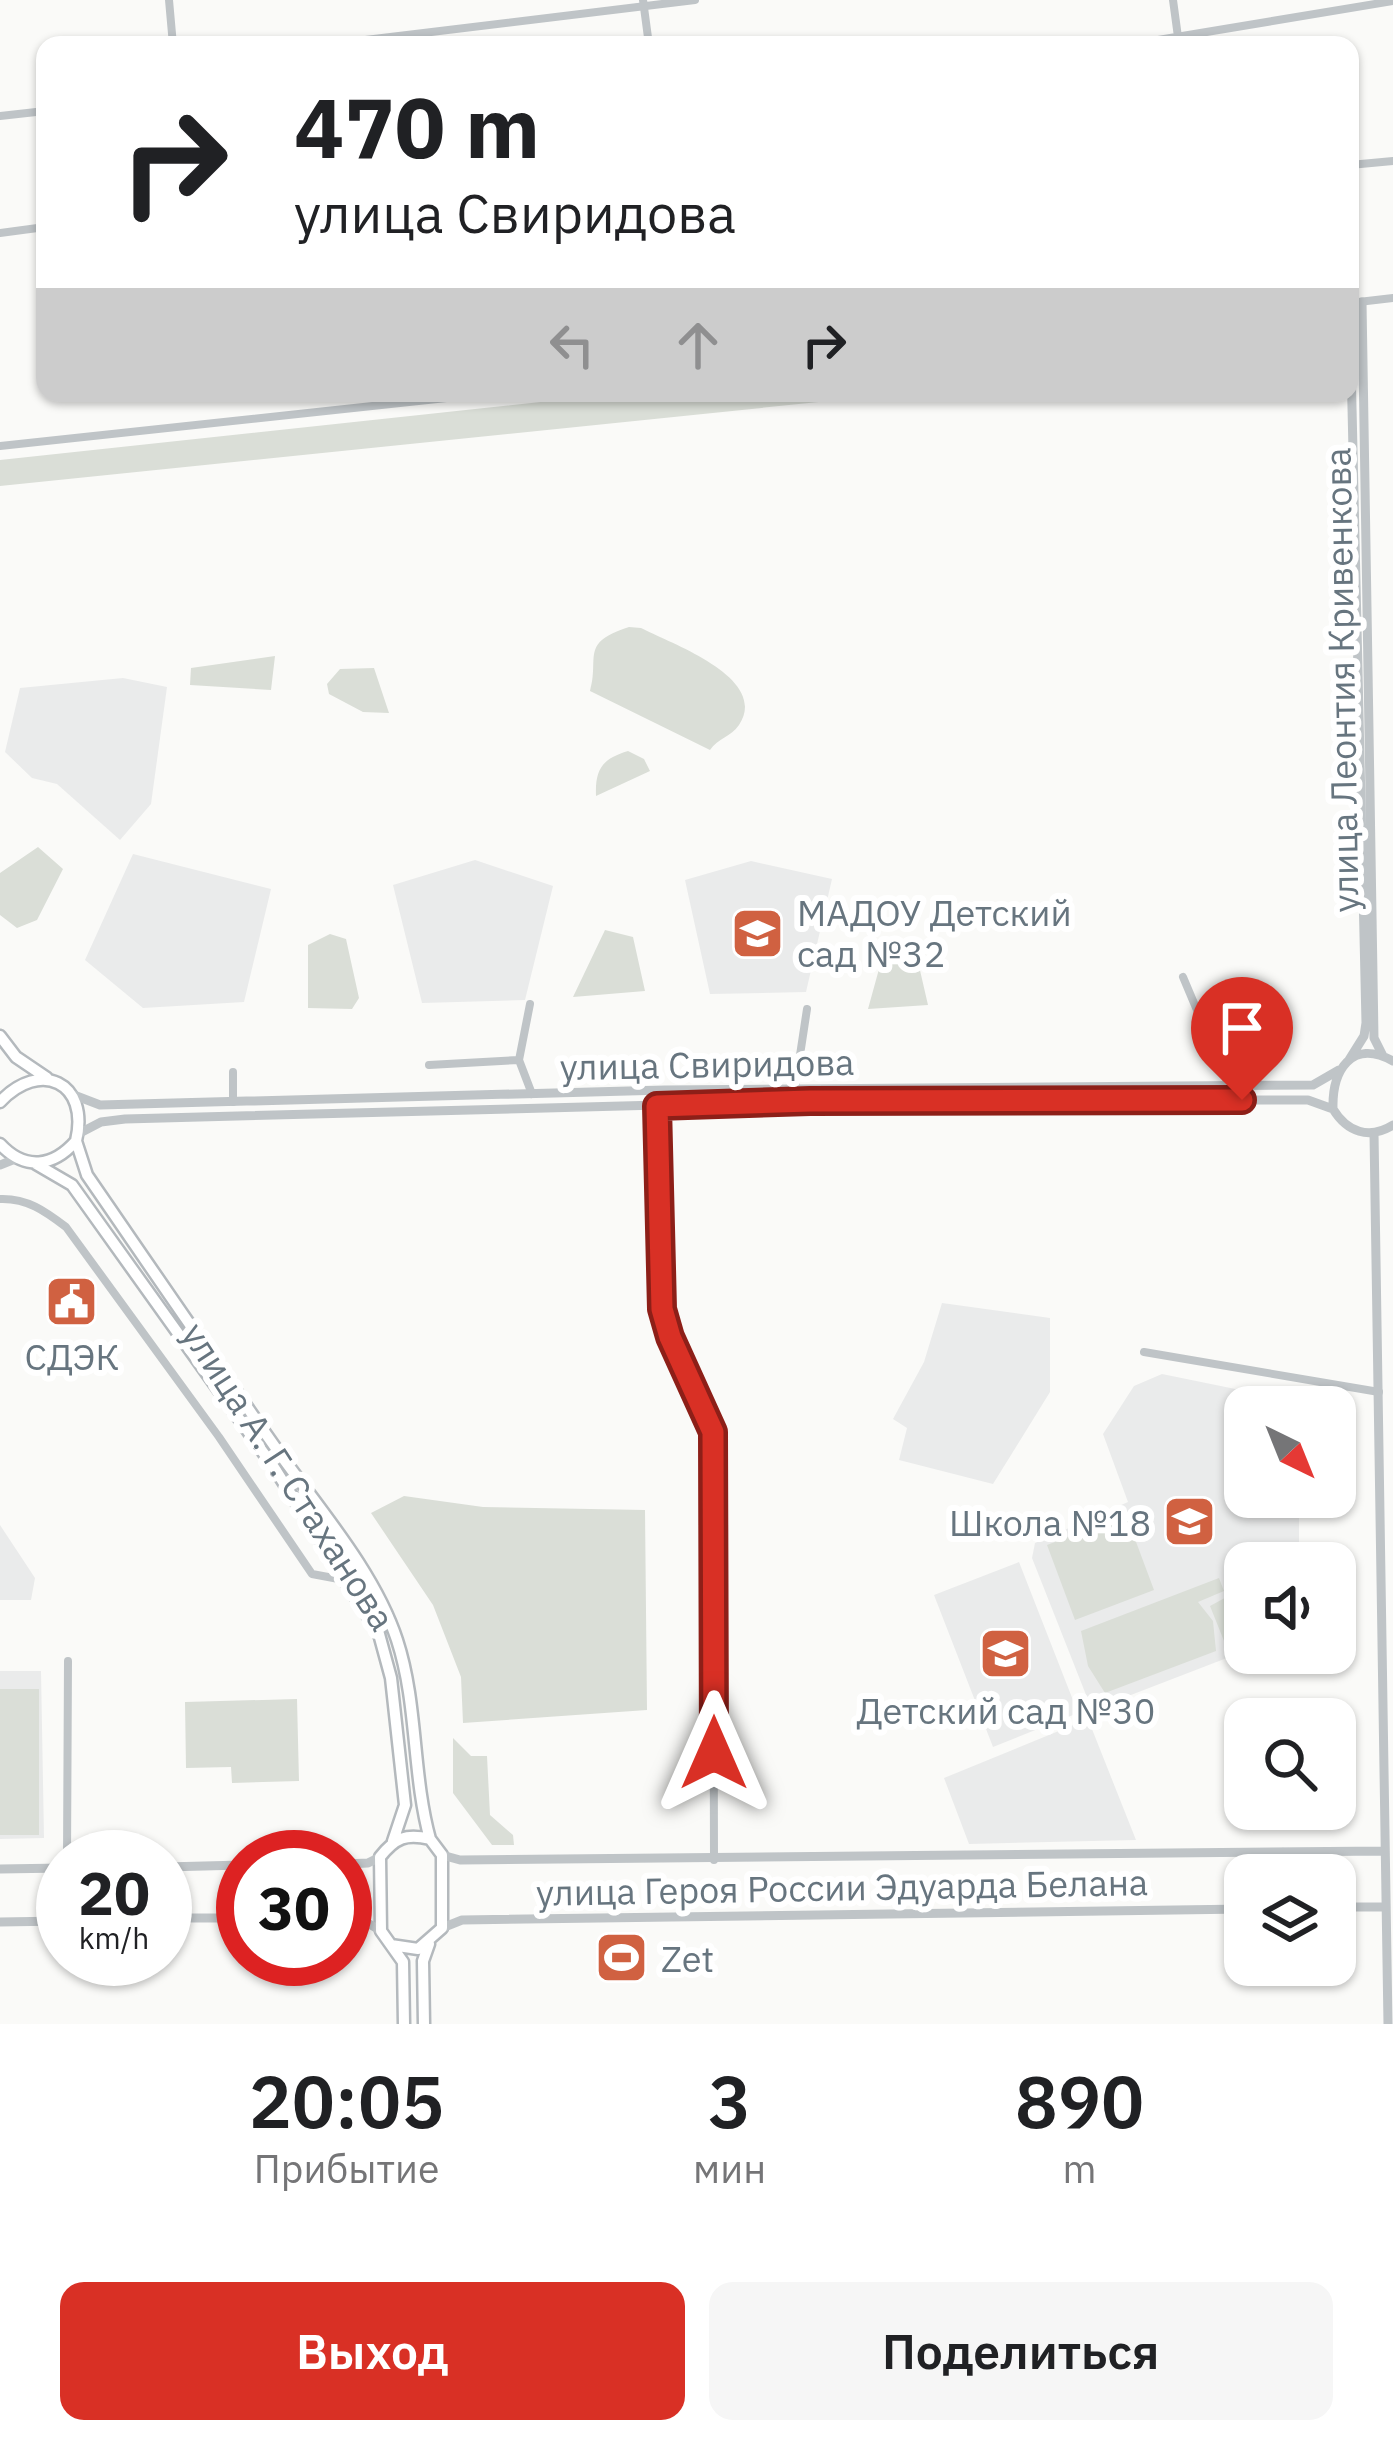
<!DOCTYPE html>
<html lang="ru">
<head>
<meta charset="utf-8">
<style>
  :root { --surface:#fff; --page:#f6f6f6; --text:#202124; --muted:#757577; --accent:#d93025 }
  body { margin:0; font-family:"IBM Plex Sans",sans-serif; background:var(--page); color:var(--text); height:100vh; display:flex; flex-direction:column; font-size:45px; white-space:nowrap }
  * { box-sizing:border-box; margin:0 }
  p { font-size:39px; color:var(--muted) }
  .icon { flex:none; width:66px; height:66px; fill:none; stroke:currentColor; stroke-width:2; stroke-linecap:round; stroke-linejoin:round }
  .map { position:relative; height:2024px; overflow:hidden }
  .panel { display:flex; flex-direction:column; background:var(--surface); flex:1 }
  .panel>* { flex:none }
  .banner { position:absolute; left:36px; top:36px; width:1323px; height:366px; border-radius:24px; box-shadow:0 3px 9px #0004; background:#fff; color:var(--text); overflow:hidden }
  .needle { width:78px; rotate:137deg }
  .tools { position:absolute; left:1224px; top:1386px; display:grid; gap:24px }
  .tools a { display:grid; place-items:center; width:132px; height:132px; border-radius:24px; background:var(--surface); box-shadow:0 3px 9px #0004; font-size:60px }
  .speed { position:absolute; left:36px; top:1830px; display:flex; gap:24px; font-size:60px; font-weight:700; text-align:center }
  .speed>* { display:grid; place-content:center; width:156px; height:156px; border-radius:50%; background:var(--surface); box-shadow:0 3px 9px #0004; line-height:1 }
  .speed small { font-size:30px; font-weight:400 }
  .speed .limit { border:18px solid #d22; background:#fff; color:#111 }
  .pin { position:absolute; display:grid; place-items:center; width:102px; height:102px; color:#fff; margin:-123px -51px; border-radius:50% 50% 50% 0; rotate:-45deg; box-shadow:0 0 12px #0007 }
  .pin .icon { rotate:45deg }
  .me { position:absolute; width:132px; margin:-66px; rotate:0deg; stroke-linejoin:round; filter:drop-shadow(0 0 9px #0008) }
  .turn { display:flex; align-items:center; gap:42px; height:252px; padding:0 60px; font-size:54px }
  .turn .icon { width:156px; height:156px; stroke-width:2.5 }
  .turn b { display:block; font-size:84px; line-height:102px }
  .lanes { display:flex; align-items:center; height:114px; padding:0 60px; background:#0003; justify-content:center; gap:60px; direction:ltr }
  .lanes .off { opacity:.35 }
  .eta { display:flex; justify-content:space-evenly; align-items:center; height:204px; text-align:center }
  .eta b { font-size:72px; font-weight:600; line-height:84px }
  .button { display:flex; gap:24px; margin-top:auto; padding:24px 60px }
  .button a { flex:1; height:138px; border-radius:24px; background:var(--accent); color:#fff; font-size:48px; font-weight:600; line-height:138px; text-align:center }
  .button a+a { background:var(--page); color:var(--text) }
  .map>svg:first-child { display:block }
  .built { fill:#eaebeb }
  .green { fill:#daded7 }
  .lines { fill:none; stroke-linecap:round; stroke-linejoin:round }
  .secondary-casing { stroke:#b4b9bd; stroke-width:15 }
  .minor { stroke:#bfc4c7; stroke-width:8 }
  .tertiary { stroke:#bfc4c7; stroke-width:9 }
  .secondary { stroke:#fff; stroke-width:10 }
  .route-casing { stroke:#8d1f18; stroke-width:30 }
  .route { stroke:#d93025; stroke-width:21 }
  .labels { text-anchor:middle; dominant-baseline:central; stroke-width:12; stroke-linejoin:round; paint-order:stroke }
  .street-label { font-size:36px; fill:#67757f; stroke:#fff }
  .poi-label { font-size:36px; fill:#67757f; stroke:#fff; text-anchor:start }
</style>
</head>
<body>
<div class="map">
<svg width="1393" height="2024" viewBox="0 0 1393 2024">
  <rect width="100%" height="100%" fill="#fafaf8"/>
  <!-- built -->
  <path class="built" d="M123,678l44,9 -16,117 -31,36 -63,-56 -25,-6 -27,-26 15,-64z
    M133,854l138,35 -27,113 -101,6 -58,-48z
    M475,860l78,26 -28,114 -103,3 -29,-118z
    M751,861l81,18 -26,113 -96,2 -25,-114z
    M942,1303l108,15v74l-57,92 -94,-24 8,-32 -14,-9 31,-57z
    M1162,1374l137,28v5h-54v90h54v66h-54v88l-153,59 -60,-152 3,-15 93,-41 -25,-68 31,-48z
    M0,1525l35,53 -4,22h-31z
    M1019,1562l59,151 -85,34 -59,-152z
    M0,1671h41l3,167 -44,1z
    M1088,1719l48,121 -167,4 -25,-66z"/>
  <!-- green -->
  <path class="green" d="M624,393h283l-907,93v-26z
    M629,627l12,1c31,16 129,50 98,97 -8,12 -21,13 -29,25l-120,-59c10,-34 -11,-48 39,-64z
    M275,656l-4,34 -81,-5 1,-17z
    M374,668l15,45 -26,-1 -34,-18 -2,-10 13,-15z
    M628,751l16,8 6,12 -54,25c-1,-27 6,-37 32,-45z
    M38,847l25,22 -26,51 -20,8 -17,-13v-42z
    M605,930l28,7 12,54 -72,6z
    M330,934l16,5 13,59 -7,11 -44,-1v-63z
    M887,940h26l15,65 -60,4z
    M404,1496l79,11 162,3 2,200 -184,13 -2,-46 -28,-72 -62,-92z
    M1126,1515l28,75 -79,30 -28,-75z
    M1219,1578l5,13 -26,11 15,19 3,30 -111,42 -17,-27 -7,-35z
    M1245,1587v46l-21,8 -14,-35z
    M0,1689h39v146h-39z
    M297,1699l2,82 -67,2 -1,-16 -45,1 -1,-66z
    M453,1738l18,18h16l3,59 23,20 1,10h-22l-39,-52z"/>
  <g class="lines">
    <defs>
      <path id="secondary" d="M0,1036l16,21 31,21
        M0,1102c40,-43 90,-20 76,39 -23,26 -51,30 -76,3
        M76,1141l11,34c64,93 128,187 193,279 41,57 95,119 117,186 21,64 15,134 33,199
        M36,1164l36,21 203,284 104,165 12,44 14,127 -12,36
        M391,1945l27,4 24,-21v-73l-12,-16c-24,-6 -35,-1 -50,18l1,74 22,31 1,62
        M424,2024l-1,-63 6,-17"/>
    </defs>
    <!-- secondary casing -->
    <use href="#secondary" class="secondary-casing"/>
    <!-- minor -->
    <path class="minor" d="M169,0l4,45
      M643,0l6,45
      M1173,0l5,37
      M324,45l371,-45
      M1128,45l265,-44
      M0,116l45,-5
      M1350,165l43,-4
      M0,233l45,-6
      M1350,303l43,-5
      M0,446l493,-53
      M1183,977l46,109
      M530,1004l-11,56 13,34
      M429,1065l90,-5
      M795,1088l12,-79
      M233,1102v-30
      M657,1106l5,203 8,28 43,96 1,427
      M0,1199c27,-1 45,12 66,28l153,210 93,137 32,6
      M1144,1352l235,40
      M1283,1852l12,9 1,14
      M67,1857l1,-196"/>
    <!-- tertiary -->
    <path class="tertiary" d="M1362,302l12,736 9,18
      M1349,1060l15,-24 2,-13 -16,-704
      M1393,1061c-42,-23 -61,10 -60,48 14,23 36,31 60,16
      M74,1095l26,10 565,-15 648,-5 26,-15
      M1374,1133l14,891
      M78,1134l23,-12 24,-3 685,-18 498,-1 25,9
      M0,1165l15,-6
      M442,1855l18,5 925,-9
      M345,1864l23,-1 12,-6
      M165,1867l78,-2
      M0,1869l63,-1
      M1335,1907h51
      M165,1918h78
      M345,1919h16l20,12
      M0,1922l63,-1
      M442,1928l20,-8 783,-11"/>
    <!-- secondary -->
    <use href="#secondary" class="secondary"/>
  </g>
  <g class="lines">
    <defs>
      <path id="route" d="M714,1753l-1,-321 -43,-95 -8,-28 -5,-203 153,-5 432,-1"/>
    </defs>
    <!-- route casing -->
    <use href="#route" class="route-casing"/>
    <!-- route -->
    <use href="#route" class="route"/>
  </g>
  <!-- icons -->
  <defs>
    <symbol id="school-square" viewBox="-11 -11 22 22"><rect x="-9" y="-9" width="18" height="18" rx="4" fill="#d06141" stroke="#fff"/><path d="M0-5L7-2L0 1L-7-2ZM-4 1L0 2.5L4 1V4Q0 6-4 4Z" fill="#fff"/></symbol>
    <symbol id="civic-square" viewBox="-11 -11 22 22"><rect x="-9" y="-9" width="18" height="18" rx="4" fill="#d06141" stroke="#fff"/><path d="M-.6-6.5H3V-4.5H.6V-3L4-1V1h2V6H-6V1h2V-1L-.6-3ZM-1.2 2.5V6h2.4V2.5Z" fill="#fff"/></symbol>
    <symbol id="stadium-square" viewBox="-11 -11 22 22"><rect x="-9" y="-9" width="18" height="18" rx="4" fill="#d06141" stroke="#fff"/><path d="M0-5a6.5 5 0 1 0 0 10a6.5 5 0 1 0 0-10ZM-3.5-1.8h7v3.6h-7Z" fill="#fff"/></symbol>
  </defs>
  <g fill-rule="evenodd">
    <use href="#school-square" x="728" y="904" width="59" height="59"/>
    <use href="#civic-square" x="42" y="1272" width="59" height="59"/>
    <use href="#school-square" x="1160" y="1492" width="59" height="59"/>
    <use href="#school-square" x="976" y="1624" width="59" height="59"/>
    <use href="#stadium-square" x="592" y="1928" width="59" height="59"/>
  </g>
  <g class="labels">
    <!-- street labels -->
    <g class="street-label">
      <text transform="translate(1341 680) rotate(-91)">улица Леонтия Кривенкова</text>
      <text transform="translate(707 1064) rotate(-1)">улица Свиридова</text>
      <text transform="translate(289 1476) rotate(57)">улица А. Г. Стаханова</text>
      <text transform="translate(842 1887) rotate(-1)">улица Героя России Эдуарда Белана</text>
    </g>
    <!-- poi labels -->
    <g class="poi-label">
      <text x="797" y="912">МАДОУ Детский<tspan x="797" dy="41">сад №32</tspan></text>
      <text x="72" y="1356" text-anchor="middle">СДЭК</text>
      <text x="1151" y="1522" text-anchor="end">Школа №18</text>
      <text x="1006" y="1710" text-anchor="middle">Детский сад №30</text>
      <text x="661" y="1958">Zet</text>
    </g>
  </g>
</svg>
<div class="tools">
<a><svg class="needle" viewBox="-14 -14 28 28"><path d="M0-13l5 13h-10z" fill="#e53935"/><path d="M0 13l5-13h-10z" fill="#757577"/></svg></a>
<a><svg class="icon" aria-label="sound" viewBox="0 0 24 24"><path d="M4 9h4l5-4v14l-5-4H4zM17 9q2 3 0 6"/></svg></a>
<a><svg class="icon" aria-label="search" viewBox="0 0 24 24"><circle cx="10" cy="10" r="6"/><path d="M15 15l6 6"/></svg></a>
<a><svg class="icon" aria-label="layers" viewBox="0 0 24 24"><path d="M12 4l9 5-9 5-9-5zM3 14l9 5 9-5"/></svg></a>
</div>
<div class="speed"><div>20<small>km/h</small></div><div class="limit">30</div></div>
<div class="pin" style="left:1242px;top:1100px;background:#d93025"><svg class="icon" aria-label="arrive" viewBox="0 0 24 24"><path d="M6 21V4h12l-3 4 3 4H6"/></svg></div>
<svg class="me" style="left:714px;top:1753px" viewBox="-20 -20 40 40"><path d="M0-17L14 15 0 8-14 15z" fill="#d93025" stroke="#fff" stroke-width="4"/></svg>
<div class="banner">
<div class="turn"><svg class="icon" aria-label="right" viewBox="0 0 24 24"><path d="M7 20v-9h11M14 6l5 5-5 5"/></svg><div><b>470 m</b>улица Свиридова</div></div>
<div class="lanes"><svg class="icon off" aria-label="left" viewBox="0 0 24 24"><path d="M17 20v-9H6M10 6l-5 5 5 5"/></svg><svg class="icon off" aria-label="ahead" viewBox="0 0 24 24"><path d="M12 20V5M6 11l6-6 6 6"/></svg><svg class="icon" aria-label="right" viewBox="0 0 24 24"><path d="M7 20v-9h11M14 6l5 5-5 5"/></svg></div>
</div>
</div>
<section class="panel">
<div class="eta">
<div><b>20:05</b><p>Прибытие</p></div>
<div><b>3</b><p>мин</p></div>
<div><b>890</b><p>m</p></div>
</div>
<div class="button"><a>Выход</a><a>Поделиться</a></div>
</section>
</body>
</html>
